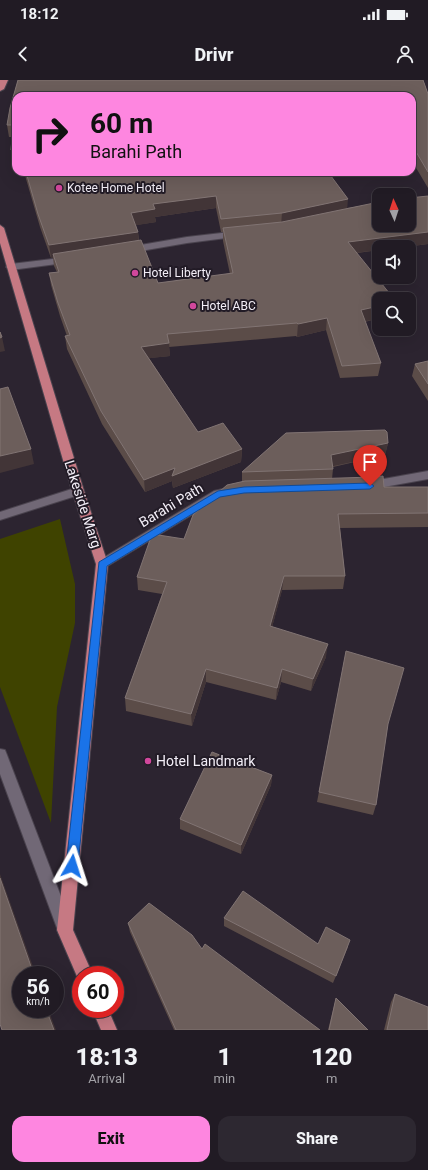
<!DOCTYPE html>
<html lang="en">
<head>
<meta charset="utf-8">
<style>
  :root { --surface:#211b24; --page:#2d2831; --text:#f1f3f6; --muted:#a2a1a6; --line:#3e3941; --accent:#fe86e0 }
  body { margin:0; font-family:Roboto,sans-serif; background:var(--page); color:var(--text); height:100vh; display:flex; flex-direction:column; font-size:15px; white-space:nowrap }
  * { box-sizing:border-box; margin:0 }
  p { font-size:13px; color:var(--muted) }
  .icon { flex:none; width:22px; height:22px; fill:none; stroke:currentColor; stroke-width:2; stroke-linecap:round; stroke-linejoin:round }
  .map { position:relative; height:950px; overflow:hidden }
  .sheet { display:flex; flex-direction:column; background:var(--surface); flex:1 }
  .sheet>* { flex:none }
  .hud { position:absolute; left:12px; top:12px; width:404px; height:84px; border-radius:12px; box-shadow:0 4px 16px #0002,0 0 0 1px var(--line); background:#fe86e0; color:#111; overflow:hidden }
  .needle { width:26px; rotate:357deg }
  .tools { position:absolute; left:372px; top:108px; display:grid; gap:8px }
  .tools a { display:grid; place-items:center; width:44px; height:44px; border-radius:8px; background:var(--surface); box-shadow:0 4px 16px #0002,0 0 0 1px var(--line); font-size:20px }
  .speed { position:absolute; left:12px; top:886px; display:flex; gap:8px; font-size:20px; font-weight:700; text-align:center }
  .speed>* { display:grid; place-content:center; width:52px; height:52px; border-radius:50%; background:var(--surface); box-shadow:0 4px 16px #0002,0 0 0 1px var(--line); line-height:1 }
  .speed small { font-size:10px; font-weight:400 }
  .speed .limit { border:6px solid #d22; background:#fff; color:#111 }
  .pin { position:absolute; display:grid; place-items:center; width:34px; height:34px; color:#fff; margin:-41px -17px; border-radius:50% 50% 50% 0; rotate:-45deg; box-shadow:0 0 4px #0007 }
  .pin .icon { rotate:45deg }
  .me { position:absolute; width:44px; margin:-22px; rotate:6deg; stroke-linejoin:round; filter:drop-shadow(0 0 3px #0008) }
  .turn { display:flex; align-items:center; gap:14px; height:84px; padding:0 12px; font-size:18px }
  .turn .icon { width:52px; height:52px; stroke-width:2.5 }
  .turn b { display:block; font-size:28px; line-height:34px }
  .eta { display:flex; justify-content:space-evenly; align-items:center; height:68px; text-align:center }
  .eta b { font-size:24px; font-weight:800; line-height:28px }
  .primary-button { display:flex; gap:8px; margin-top:auto; padding:8px 12px }
  .primary-button a { flex:1; height:46px; border-radius:12px; background:var(--accent); color:#111; font-size:16px; font-weight:800; line-height:46px; text-align:center }
  .primary-button a+a { background:var(--page); color:var(--text) }
  .status { display:flex; justify-content:space-between; align-items:center; height:28px; padding:0 20px; background:var(--surface); direction:ltr }
  .status svg { height:11px; fill:currentColor }
  header { display:flex; justify-content:space-between; align-items:center; height:52px; padding:0 12px; background:var(--surface); font-size:18px; font-weight:800 }
  .map>svg:first-child { display:block }
  .green { fill:#3f4300 }
  .lines { fill:none; stroke-linecap:round; stroke-linejoin:round }
  .street-casing { stroke:#4a434e; stroke-width:2 }
  .primary-casing { stroke:#4a434e; stroke-width:2 }
  .street { fill:#716876; fill-rule:evenodd }
  .primary { fill:#c67983; fill-rule:evenodd }
  .wall { fill:#5b4c48; fill-rule:evenodd }
  .shaded-wall { fill:#423537 }
  .building { fill:#6c5e5b; stroke:#817473 }
  .route { fill:#1a73e8; stroke:#114b97 }
  .hotel-dot { fill:#d1479c; stroke:#221b26; stroke-width:1.5 }
  .labels { text-anchor:middle; dominant-baseline:central; stroke-width:4; stroke-linejoin:round; paint-order:stroke }
  .far-poi-label { font-size:12px; fill:#f3eef7; stroke:#221b26; text-anchor:start }
  .street-label { font-size:14px; fill:#f3eef7; stroke:#221b26 }
  .poi-label { font-size:14px; fill:#f3eef7; stroke:#221b26; text-anchor:start }
</style>
</head>
<body>
<div class="status"><b>18:12</b><svg viewBox="0 0 49 12"><path d="M0 12V9h3v3zM5 12V6h3v6zM10 12V3h3v9zM15 12V0h3v12zM26 1h20v11H26zM47 4h2v5h-2z"/></svg></div>
<header><svg class="icon" aria-label="back" viewBox="0 0 24 24"><path d="M15 5l-7 7 7 7"/></svg>Drivr<svg class="icon" aria-label="person" viewBox="0 0 24 24"><circle cx="12" cy="8" r="4"/><path d="M4 21q1-7 8-7t8 7"/></svg></header>
<div class="map">
<svg width="428" height="950" viewBox="0 0 428 950">
  <rect width="100%" height="100%" fill="#2c2430"/>
  <!-- green -->
  <path class="green" d="M60,439l15,65v39l-18,84 -6,116 -51,-136v-148z"/>
  <g class="lines">
    <defs>
      <path id="street" d="M239,151l4,3 -1,2 -55,7 -58,10 -4,-3 4,-3 58,-10z
        M69,177l3,1 1,2 -1,2 -61,8 -5,-3 5,-3z
        M428,391v8l-61,11 -4,-1 -2,-3 2,-3 4,-1z
        M78,407l4,1 2,3 -2,3 -82,26v-8z
        M227,408l4,1 2,3 -2,3 -10,2 -115,70 -4,2 -4,-2 -2,-3 2,-3 116,-70z
        M0,669l5,1 2,5 66,173 -2,6 -6,2 -6,-2 -2,-6 -57,-154z"/>
      <path id="primary" d="M0,0h8l-4,9 -4,2z
        M0,145l4,3 80,263 24,73 -35,366 20,45h-12v6h-2l-22,-51 39,-366 -24,-73 -72,-248z
        M92,929h16l9,21h-16z"/>
    </defs>
    <!-- street casing -->
    <use href="#street" class="street-casing"/>
    <!-- primary casing -->
    <use href="#primary" class="primary-casing"/>
    <!-- street -->
    <use href="#street" class="street"/>
    <!-- primary -->
    <use href="#primary" class="primary"/>
  </g>
  <!-- wall -->
  <path class="wall" d="M18,0h405l5,14v94l-16,-27v-65h-396v67h-3l-2,-13 1,-13h-3l-2,-12 3,-17z
    M24,92h304l19,36 81,-12v48l-23,3h-26v3l-22,3 22,65 -14,4 16,41 -3,13 -38,2 -14,-48 -29,7 -1,-1 -127,11 1,9 -21,2 49,74 44,17 -1,13 -68,26 -1,-7 -27,11 -43,-68 -35,-75 -2,-13h2l-7,-20 -9,-31 -2,-12 8,-1 -3,-6 -1,-8h-2l-11,-31zM216,128l5,24h2v9l7,33 -72,9 -19,-43 -1,-8 -2,-7 20,-3 -1,-5z
    M428,281v40l-16,-25 3,-12z
    M388,363l-3,12 -52,12v2l-1,10 52,8h44v40l-88,1 5,48 -2,13 -61,1 -10,37 54,30 -15,34 -30,-9 -5,18 -70,-18 -14,44 -66,-15 -1,-13 37,-104 -24,-4 -1,-13 47,-38 58,-57v-10z
    M346,571l42,73 -12,81 -3,10 -56,-13z
    M272,695l-1,10 -30,69 -61,-25v-10z
    M224,838l94,26 30,3 -15,36 -109,-57z
    M128,843l74,26 118,81h-146l-44,-98z
    M395,914l33,36h-44l7,-28z
    M336,918l32,32h-40z"/>
  <!-- shaded-wall -->
  <path class="shaded-wall" d="M216,116v12l-61,9 1,5 -24,4 -1,-13 22,-9z
    M348,119l-1,12 -66,15 1,-13z
    M138,152l1,12 -86,10v4h-2l-2,-13z
    M428,152v12l-23,3h-26v3l-33,4 2,-12z
    M379,226v12l-20,5 2,-13z
    M327,238l-1,12 -29,7 1,-13z
    M2,257l3,14 -5,1v-14z
    M169,263l1,13 -28,3 -1,-12z
    M388,363l-3,12 -56,12 2,-12z
    M31,369l3,15 -34,9v-17z
    M242,369l-1,13 -68,26 -1,-7 -27,11 -1,-12 31,-12z
    M284,496l-2,14 -13,49 1,-13z
    M328,564l-2,13 -15,34 2,-12z
    M206,589v13l-14,44 -1,-12z
    M282,589l-1,13 -5,18 1,-12z
    M272,695l-1,10 -30,69v-9z
    M0,794l36,101h-2l-34,-97z
    M46,929h2l8,21h-2z"/>
  <!-- building -->
  <path class="building" d="M18,0h405l5,14v78l-16,-27v-49h-396v54h-5l2,-25h-6l3,-17z
    M26,92h302l20,27 -66,14 -61,6 -5,-23 -63,8 2,5 -24,4 7,19 -89,13 -11,-31z
    M428,116v36l-80,10 46,57h-15v7l-18,4 20,53 -39,3 -15,-48 -29,6 -1,-1 -130,11 2,9 -28,4 57,85 25,-9 19,26 -70,27 3,-8 -31,12 -43,-69 -36,-75 5,-1 -12,-32 -9,-30 10,-1 -6,-18 88,-14 17,43 75,-10 -10,-45 59,-6 97,-20v23h30v-27z
    M0,252l2,5 -2,1z
    M428,281v23l-13,-20z
    M8,307l23,62 -31,7v-67z
    M385,350l2,2 1,11 -57,12 2,14 -91,3 44,-39z
    M383,396l1,11h44v26l-90,1 7,62h-61l-14,50 58,18 -15,35 -31,-10 -5,19 -71,-19 -15,45 -66,-16 42,-116 -30,-5 15,-43 32,5 9,-24 34,-30 18,-4 128,-4z
    M346,571l58,17 -16,56 -12,81 -57,-13z
    M212,672l60,23 -31,70 -61,-26z
    M0,798l34,97h-13v34h25l8,21h-52l-2,-6z
    M243,811l75,53 8,-17 24,13 -14,36 -112,-58z
    M149,823l43,32 10,14 3,-5 115,86h-144l-48,-107z
    M395,914l33,13v23h-41z
    M336,918l32,32h-39z"/>
  <!-- route -->
  <path class="route" d="M370,403l4,3 -4,3 -126,4 -24,4 -113,69 -29,300 -2,4 -4,2 -4,-2 -2,-4 33,-304 119,-71 26,-4z"/>
  <!-- markers -->
  <g class="hotel-dot">
    <circle cx="59" cy="108" r="4"/>
    <circle cx="135" cy="193" r="4"/>
    <circle cx="193" cy="226" r="4"/>
    <circle cx="148" cy="681" r="4"/>
  </g>
  <g class="labels">
    <!-- far-poi labels -->
    <g class="far-poi-label">
      <text x="67" y="108">Kotee Home Hotel</text>
      <text x="143" y="193">Hotel Liberty</text>
      <text x="201" y="226">Hotel ABC</text>
    </g>
    <!-- street labels -->
    <g class="street-label">
      <text transform="translate(83 424) rotate(72)">Lakeside Marg</text>
      <text transform="translate(171 425) rotate(-31)">Barahi Path</text>
    </g>
    <!-- poi labels -->
    <g class="poi-label">
      <text x="156" y="681">Hotel Landmark</text>
    </g>
  </g>
</svg>
<div class="tools">
<a><svg class="needle" viewBox="-14 -14 28 28"><path d="M0-13l5 13h-10z" fill="#e53935"/><path d="M0 13l5-13h-10z" fill="#a2a1a6"/></svg></a>
<a><svg class="icon" aria-label="sound" viewBox="0 0 24 24"><path d="M4 9h4l5-4v14l-5-4H4zM17 9q2 3 0 6"/></svg></a>
<a><svg class="icon" aria-label="search" viewBox="0 0 24 24"><circle cx="10" cy="10" r="6"/><path d="M15 15l6 6"/></svg></a>
</div>
<div class="speed"><div>56<small>km/h</small></div><div class="limit">60</div></div>
<div class="pin" style="left:370px;top:406px;background:#d93025"><svg class="icon" aria-label="arrive" viewBox="0 0 24 24"><path d="M6 21V4h12l-3 4 3 4H6"/></svg></div>
<svg class="me" style="left:72px;top:786px" viewBox="-20 -20 40 40"><path d="M0-17L14 15 0 8-14 15z" fill="#1a73e8" stroke="#fff" stroke-width="4"/></svg>
<div class="hud">
<div class="turn"><svg class="icon" aria-label="right" viewBox="0 0 24 24"><path d="M7 20v-9h11M14 6l5 5-5 5"/></svg><div><b>60 m</b>Barahi Path</div></div>
</div>
</div>
<section class="sheet">
<div class="eta">
<div><b>18:13</b><p>Arrival</p></div>
<div><b>1</b><p>min</p></div>
<div><b>120</b><p>m</p></div>
</div>
<div class="primary-button"><a>Exit</a><a>Share</a></div>
</section>
</body>
</html>
